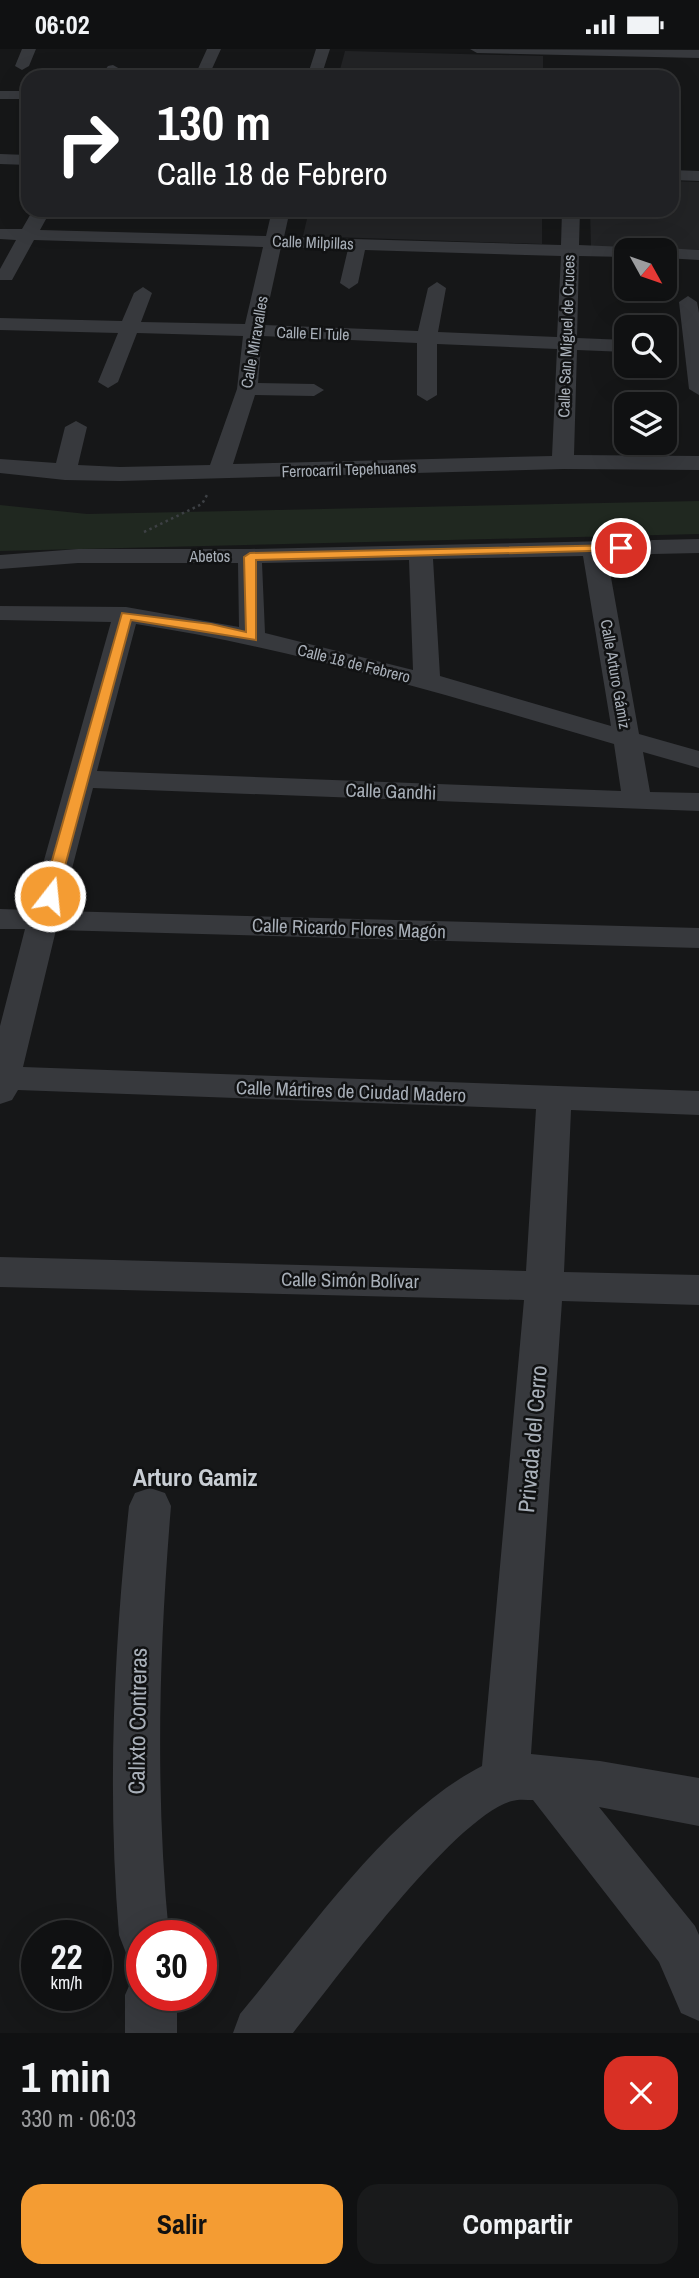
<!DOCTYPE html>
<html lang="es">
<head>
<meta charset="utf-8">
<style>
  :root { --surface:#101112; --page:#191a1b; --text:#f1f3f6; --muted:#9c9d9f; --line:#303132; --accent:#f49c33 }
  body { margin:0; font-family:"Archivo Narrow",sans-serif; background:var(--page); color:var(--text); height:100vh; display:flex; flex-direction:column; font-size:26px; white-space:nowrap }
  * { box-sizing:border-box; margin:0 }
  p { font-size:23px; color:var(--muted) }
  .icon { flex:none; width:38px; height:38px; fill:none; stroke:currentColor; stroke-width:2; stroke-linecap:round; stroke-linejoin:round }
  .map { position:relative; height:1984px; overflow:hidden }
  .side { display:flex; flex-direction:column; background:var(--surface); flex:1 }
  .side>* { flex:none }
  .hud { position:absolute; left:21px; top:21px; width:658px; height:147px; border-radius:21px; box-shadow:0 7px 28px #0002,0 0 0 2px var(--line); background:#202124; color:#fff; overflow:hidden }
  .needle { width:46px; rotate:130deg }
  .buttons { position:absolute; left:614px; top:189px; display:grid; gap:14px }
  .buttons a { display:grid; place-items:center; width:63px; height:63px; border-radius:14px; background:var(--surface); box-shadow:0 7px 28px #0002,0 0 0 2px var(--line); font-size:35px }
  .speed { position:absolute; left:21px; top:1871px; display:flex; gap:14px; font-size:35px; font-weight:700; text-align:center }
  .speed>* { display:grid; place-content:center; width:91px; height:91px; border-radius:50%; background:var(--surface); box-shadow:0 7px 28px #0002,0 0 0 2px var(--line); line-height:1 }
  .speed small { font-size:18px; font-weight:400 }
  .speed .limit { border:10px solid #d22; background:#fff; color:#111 }
  .pin { position:absolute; display:grid; place-items:center; width:60px; height:60px; color:#fff; margin:-30px; border:4px solid #fff; border-radius:50%; box-shadow:0 2px 7px #0007 }
  .me { position:absolute; width:77px; margin:-38px; rotate:16deg; stroke-linejoin:round; filter:drop-shadow(0 0 5px #0008) }
  .turn { display:flex; align-items:center; gap:24px; height:147px; padding:0 21px; font-size:32px }
  .turn .icon { width:91px; height:91px; stroke-width:2.5 }
  .turn b { display:block; font-size:49px; line-height:60px }
  .round { display:grid; place-items:center; flex:none; width:74px; height:74px; border-radius:21px; background:var(--page) }
  .overview { display:flex; align-items:center; justify-content:space-between; height:119px; padding:0 21px }
  h1 { font-size:42px; font-weight:800; line-height:52px }
  .cta { display:flex; gap:14px; margin-top:auto; padding:14px 21px }
  .cta a { flex:1; height:80px; border-radius:21px; background:var(--accent); color:#111; font-size:28px; font-weight:800; line-height:80px; text-align:center }
  .cta a+a { background:var(--page); color:var(--text) }
  .status { display:flex; justify-content:space-between; align-items:center; height:49px; padding:0 35px; background:var(--surface); direction:ltr }
  .status svg { height:19px; fill:currentColor }
  .map>svg:first-child { display:block }
  .built { fill:#222325 }
  .green { fill:#202820 }
  .lines { fill:none; stroke-linecap:round; stroke-linejoin:round }
  .path { stroke:#3d4044; stroke-width:2.5; stroke-dasharray:2.5 3.5; stroke-linecap:butt }
  .street { fill:#37393d; fill-rule:evenodd }
  .route { fill:#f49c33; stroke:#9f6521; stroke-width:2 }
  .labels { text-anchor:middle; dominant-baseline:central; stroke-width:5; stroke-linejoin:round; paint-order:stroke }
  .far-street-label { font-size:16px; fill:#a8afb8; stroke:#111213 }
  .street-label { font-size:19px; fill:#a8afb8; stroke:#111213 }
  .near-street-label { font-size:23px; fill:#a8afb8; stroke:#111213 }
  .near-neighbourhood-label { font-size:24px; font-weight:bold; fill:#c9ced4; stroke:#111213 }
</style>
</head>
<body>
<div class="status"><b>06:02</b><svg viewBox="0 0 49 12"><path d="M0 12V9h3v3zM5 12V6h3v6zM10 12V3h3v9zM15 12V0h3v12zM26 1h20v11H26zM47 4h2v5h-2z"/></svg></div>
<div class="map">
<svg width="699" height="1984" viewBox="0 0 699 1984">
  <rect width="100%" height="100%" fill="#161718"/>
  <!-- built -->
  <path class="built" d="M345,2l198,5v21h-205z
    M672,132l27,1v68l-108,-3 -1,-37h82z
    M309,161h233v34l-239,-8z"/>
  <!-- green -->
  <path class="green" d="M699,452v33l-699,17v-46l87,9z"/>
  <g class="lines">
    <!-- path -->
    <path class="path" d="M144,483l58,-28 5,-9"/>
    <!-- street -->
    <path class="street" d="M22,0h14l-7,17 -7,4 -7,-4z
      M207,0h14l-10,22 -7,4 -7,-4z
      M316,0h14l-9,28h-14z
      M470,0l229,1v8l-222,-5z
      M113,16l7,4 -6,8h-14l8,-11z
      M0,42h28v8h-28z
      M0,105l28,1v10l-28,-1z
      M672,121l27,1v10l-27,-1z
      M33,161h18l-11,20 226,6 6,-26h18l-6,27 277,8 1,-35h18l-1,35 47,2 8,3h-8v7l-47,-1 -2,82 49,2v12l-49,-2 -3,105 125,1v14l-136,-1 -443,12 -55,-1 -65,-7v-14l56,4 9,-36 11,-6 11,6 -9,38 42,2 90,-2 27,-76 6,-53 -106,-3 -19,49 -10,6 -10,-6 20,-49 -118,-3v-12l122,3 12,-28 9,-6 9,6 -11,29 104,2 18,-77 -229,-7 -22,40h-12v-11l16,-29 -16,-1v-10h22zM281,198l67,2 -8,34 9,6 9,-6 7,-33 196,6 -4,81 -119,-5 8,-44 -9,-6 -9,6 -10,43 -154,-6zM262,287l155,7v52l10,6 10,-6v-51l120,5 -5,107 -319,8 22,-69 59,1 10,-6 -10,-6 -56,-1z
      M665,199l34,2v10l-34,-2v-8h-7z
      M688,247l9,6 2,11v82l-10,-6 -10,-87z
      M699,490v14l-92,2 32,179 60,17v17l-56,-16 7,40 49,1v18l-606,-23 -32,123 638,17v20l-643,-18 -33,137 676,24v24l-128,-5 -7,162 135,3v30l-137,-4 -31,453 69,7 99,17v48l-100,-19 96,119 4,9v86l-18,-8 -22,-51 -126,-162c-7,0 -14,-1 -21,1 -59,17 -177,180 -219,232h-60l7,-19c68,-81 148,-200 242,-248l42,-466 -524,-13v-30l526,14 10,-162 -518,-19 -6,10 -12,4v-78l25,-97h-25v-20l30,1 81,-288 -111,-2v-14l126,1 113,20 -1,-64h-160l-78,6v-14l78,-6h172zM583,507l28,170 -171,-50 -7,-117zM409,511l4,110 -148,-37 -3,-70zM136,575c162,25 320,74 478,120l7,47 -524,-20z
      M150,1439l15,5 6,13c-12,144 -16,285 -2,429h-27v24l-16,-6 -7,-18c-12,-144 -5,-286 10,-429l6,-13z
      M142,1924v22h35v38h-52v-38l8,-18z"/>
  </g>
  <!-- route -->
  <path class="route" d="M621,496l4,1v4l-369,10v80l-125,-20 -74,276 -7,5 -8,-5 80,-283 89,11 35,8 -2,-75 6,-4z"/>
  <g class="labels">
    <!-- far-street labels -->
    <g class="far-street-label">
      <text transform="translate(313 193) rotate(2)">Calle Milpillas</text>
      <text transform="translate(313 284) rotate(2)">Calle El Tule</text>
      <text transform="translate(566 287) rotate(-88)">Calle San Miguel de Cruces</text>
      <text transform="translate(254 293) rotate(-80)">Calle Miravalles</text>
      <text transform="translate(349 420) rotate(-2)">Ferrocarril Tepehuanes</text>
      <text x="210" y="507">Abetos</text>
      <text transform="translate(354 614) rotate(14)">Calle 18 de Febrero</text>
      <text transform="translate(616 625) rotate(80)">Calle Arturo Gámiz</text>
    </g>
    <!-- street labels -->
    <g class="street-label">
      <text transform="translate(391 742) rotate(2)">Calle Gandhi</text>
      <text transform="translate(349 879) rotate(2)">Calle Ricardo Flores Magón</text>
      <text transform="translate(351 1042) rotate(2)">Calle Mártires de Ciudad Madero</text>
      <text transform="translate(350 1231) rotate(1)">Calle Simón Bolívar</text>
    </g>
    <!-- near-street labels -->
    <g class="near-street-label">
      <text transform="translate(532 1390) rotate(-85)">Privada del Cerro</text>
      <text transform="translate(137 1672) rotate(-89)">Calixto Contreras</text>
    </g>
    <!-- near-neighbourhood labels -->
    <g class="near-neighbourhood-label">
      <text x="195" y="1428">Arturo Gamiz</text>
    </g>
  </g>
</svg>
<div class="buttons">
<a><svg class="needle" viewBox="-14 -14 28 28"><path d="M0-13l5 13h-10z" fill="#e53935"/><path d="M0 13l5-13h-10z" fill="#9c9d9f"/></svg></a>
<a><svg class="icon" aria-label="search" viewBox="0 0 24 24"><circle cx="10" cy="10" r="6"/><path d="M15 15l6 6"/></svg></a>
<a><svg class="icon" aria-label="layers" viewBox="0 0 24 24"><path d="M12 4l9 5-9 5-9-5zM3 14l9 5 9-5"/></svg></a>
</div>
<div class="speed"><div>22<small>km/h</small></div><div class="limit">30</div></div>
<div class="pin" style="left:621px;top:499px;background:#d93025"><svg class="icon" aria-label="arrive" viewBox="0 0 24 24"><path d="M6 21V4h12l-3 4 3 4H6"/></svg></div>
<svg class="me" style="left:50px;top:847px" viewBox="-20 -20 40 40"><circle r="17" fill="#f49c33" stroke="#fff" stroke-width="3"/><path d="M0-11L8 9 0 5-8 9z" fill="#fff"/></svg>
<div class="hud">
<div class="turn"><svg class="icon" aria-label="right" viewBox="0 0 24 24"><path d="M7 20v-9h11M14 6l5 5-5 5"/></svg><div><b>130 m</b>Calle 18 de Febrero</div></div>
</div>
</div>
<section class="side">
<div class="overview"><div><h1>1 min</h1><p>330 m · 06:03</p></div><a class="round" style="background:#d93025;color:#fff"><svg class="icon" aria-label="close" viewBox="0 0 24 24"><path d="M6 6l12 12M18 6L6 18"/></svg></a></div>
<div class="cta"><a>Salir</a><a>Compartir</a></div>
</section>
</body>
</html>
